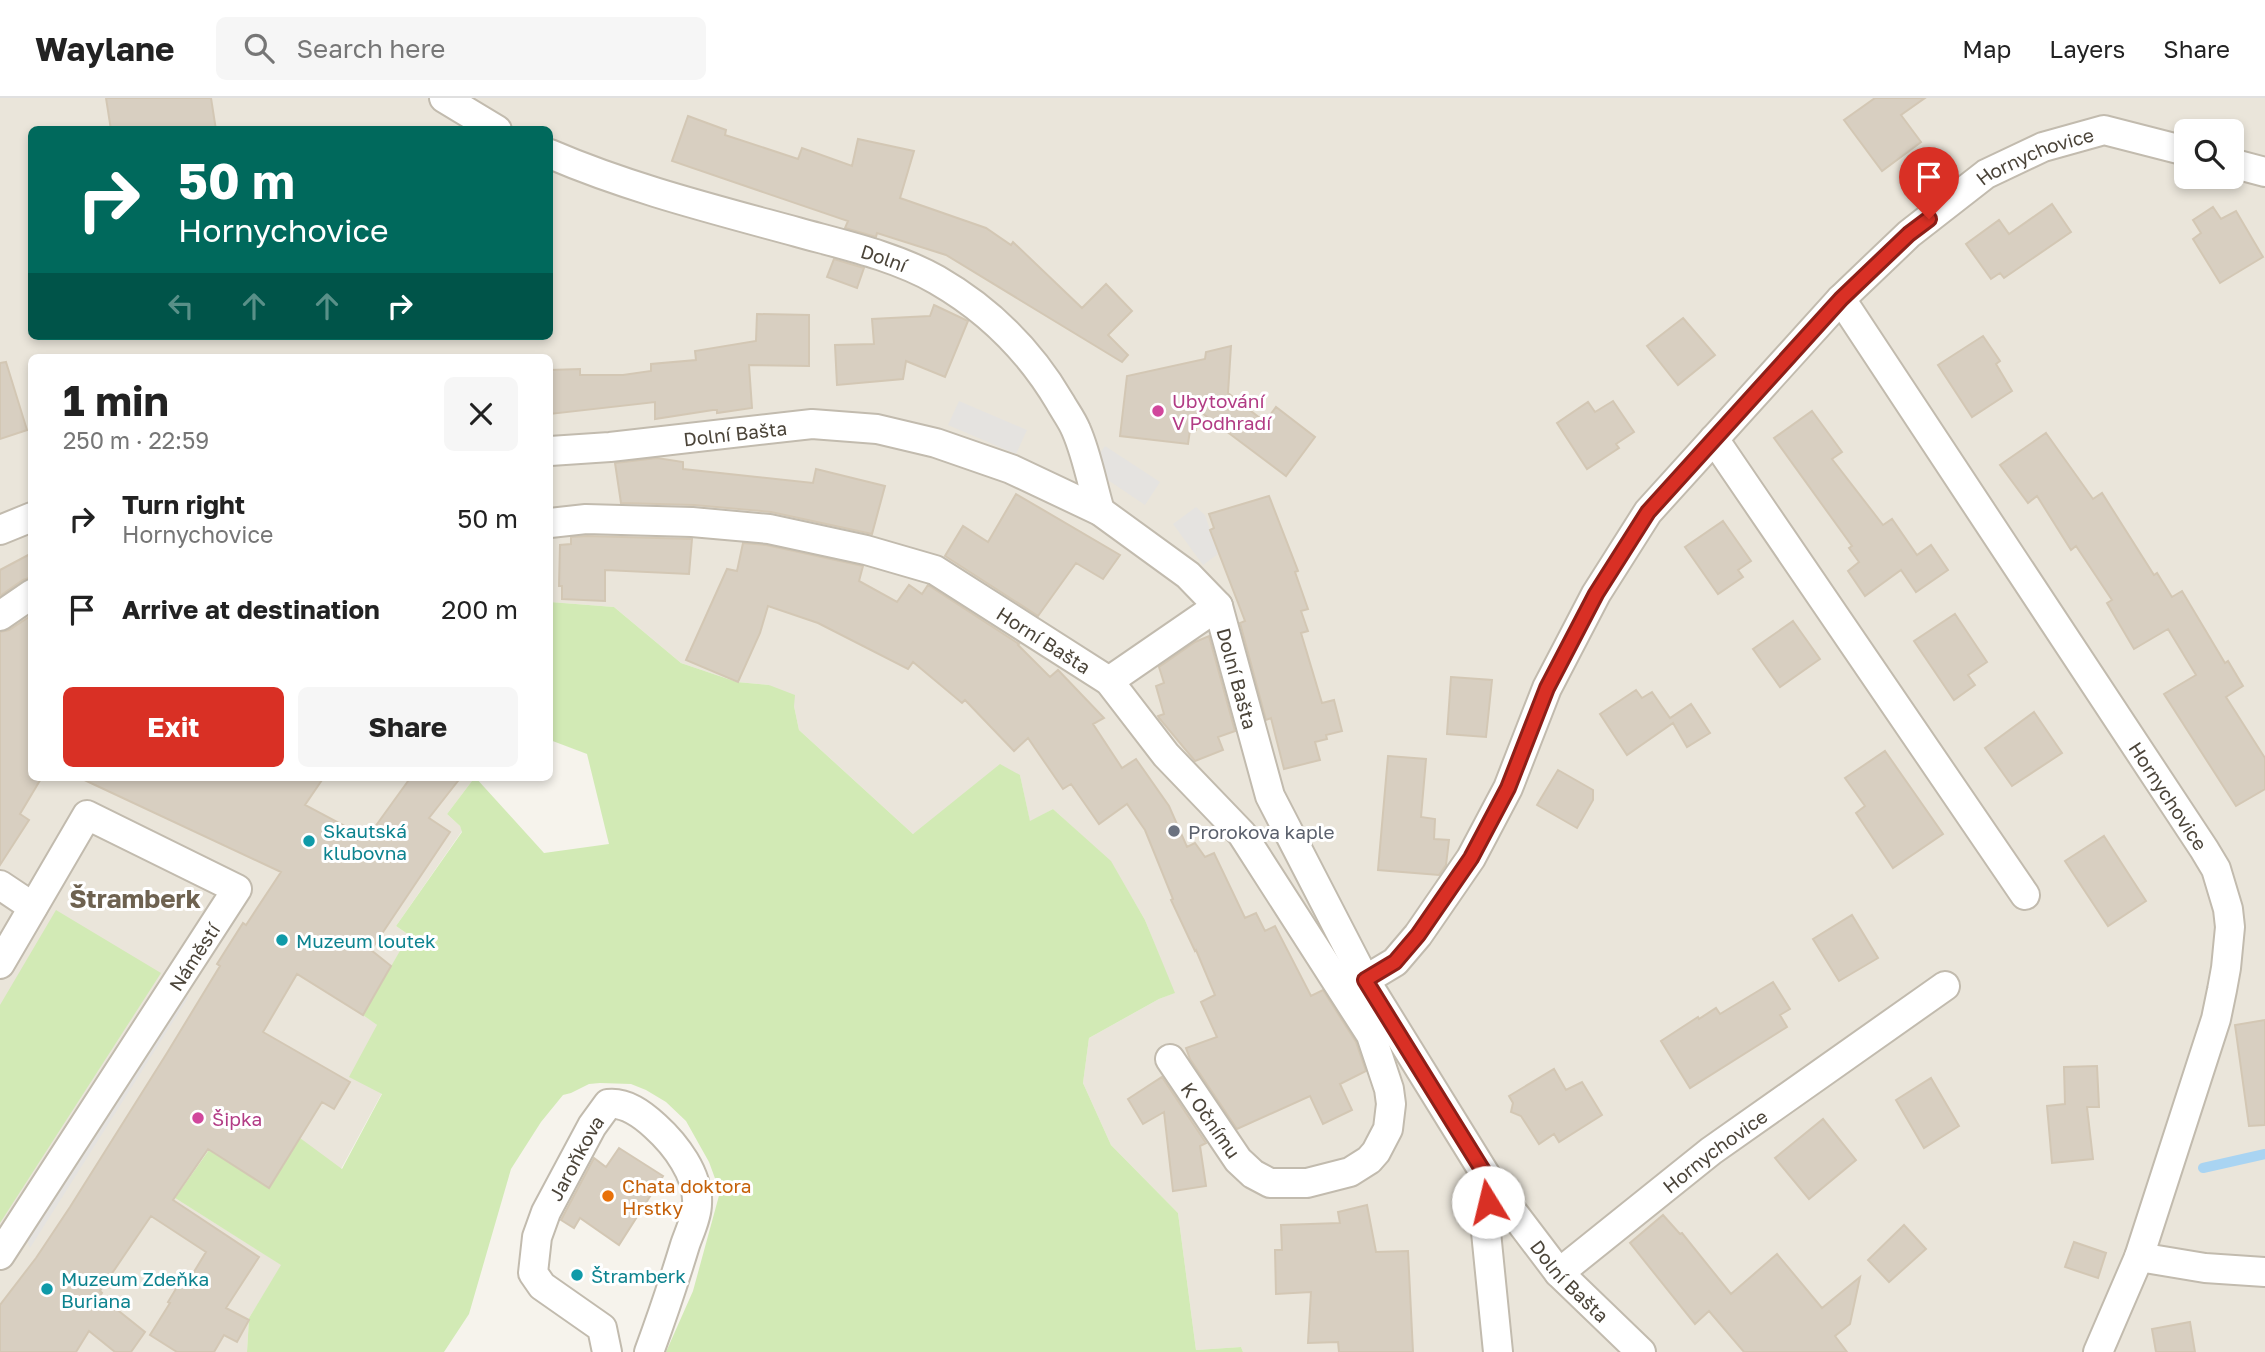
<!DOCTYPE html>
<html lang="en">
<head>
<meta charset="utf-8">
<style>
  :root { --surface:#fff; --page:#f6f6f6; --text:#222; --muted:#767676; --line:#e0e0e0; --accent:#d93025 }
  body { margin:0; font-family:"Golos Text",sans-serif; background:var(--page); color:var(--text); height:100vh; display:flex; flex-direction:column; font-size:26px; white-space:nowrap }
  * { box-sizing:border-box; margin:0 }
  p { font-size:23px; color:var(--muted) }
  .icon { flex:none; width:38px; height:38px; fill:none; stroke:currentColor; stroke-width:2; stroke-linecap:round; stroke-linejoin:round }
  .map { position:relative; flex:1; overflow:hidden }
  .panel { position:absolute; left:28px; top:256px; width:525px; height:427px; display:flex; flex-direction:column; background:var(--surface); border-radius:10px; box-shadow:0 4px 10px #0003 }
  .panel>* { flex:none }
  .hud { position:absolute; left:28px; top:28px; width:525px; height:214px; border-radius:10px; box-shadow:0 4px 10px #0003; background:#00695c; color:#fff; overflow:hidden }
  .controls { position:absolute; left:2174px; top:21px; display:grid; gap:14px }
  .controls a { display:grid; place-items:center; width:70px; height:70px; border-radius:10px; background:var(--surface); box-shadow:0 4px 10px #0003; font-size:35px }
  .pin { position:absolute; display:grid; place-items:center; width:60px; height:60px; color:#fff; margin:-72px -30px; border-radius:50% 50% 50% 0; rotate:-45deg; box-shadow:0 0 7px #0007 }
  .pin .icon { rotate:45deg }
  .me { position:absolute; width:77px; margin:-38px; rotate:351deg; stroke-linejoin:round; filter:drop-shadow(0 0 5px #0008) }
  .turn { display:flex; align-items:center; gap:24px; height:147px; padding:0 35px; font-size:32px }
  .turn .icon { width:91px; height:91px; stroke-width:2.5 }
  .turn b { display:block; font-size:49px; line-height:60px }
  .lanes { display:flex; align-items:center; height:66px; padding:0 35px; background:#0003; justify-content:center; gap:35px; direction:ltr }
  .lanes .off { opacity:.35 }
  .round { display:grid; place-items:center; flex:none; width:74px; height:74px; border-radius:10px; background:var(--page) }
  .summary { display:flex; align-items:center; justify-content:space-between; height:119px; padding:0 35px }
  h1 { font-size:42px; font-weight:700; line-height:52px }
  .primary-button { display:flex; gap:14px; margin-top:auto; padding:14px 35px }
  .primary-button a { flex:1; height:80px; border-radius:10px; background:var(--accent); color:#fff; font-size:28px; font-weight:700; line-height:80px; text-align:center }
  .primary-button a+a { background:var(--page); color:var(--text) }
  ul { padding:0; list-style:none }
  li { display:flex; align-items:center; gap:21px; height:91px; padding:0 35px }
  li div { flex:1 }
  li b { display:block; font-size:26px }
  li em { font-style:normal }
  header { display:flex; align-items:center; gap:42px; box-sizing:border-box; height:98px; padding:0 35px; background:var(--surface); border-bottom:2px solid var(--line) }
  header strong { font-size:33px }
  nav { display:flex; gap:38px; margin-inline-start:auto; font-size:24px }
  .search { width:490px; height:63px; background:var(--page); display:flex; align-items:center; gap:18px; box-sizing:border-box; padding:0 24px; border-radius:10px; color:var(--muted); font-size:26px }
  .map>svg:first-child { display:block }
  .residential { fill:#eae5da; fill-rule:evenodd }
  .green { fill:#d2eab5 }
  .parking { fill:#e5e3e0 }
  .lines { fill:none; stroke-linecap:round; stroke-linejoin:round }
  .stream { stroke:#a9d4f2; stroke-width:10 }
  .building { fill:#d8cfc1; stroke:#d3c7b4; stroke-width:2 }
  .street-casing { stroke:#c2bbae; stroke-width:32 }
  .street { stroke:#fff; stroke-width:28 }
  .route-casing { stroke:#8d1f18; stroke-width:18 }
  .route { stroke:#d93025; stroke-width:12 }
  .hotel-dot { fill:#d1479c; stroke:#fff; stroke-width:2.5 }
  .worship-dot { fill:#6b7280; stroke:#fff; stroke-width:2.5 }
  .culture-dot { fill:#0f9aa8; stroke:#fff; stroke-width:2.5 }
  .food-dot { fill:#e8710a; stroke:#fff; stroke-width:2.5 }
  .labels { text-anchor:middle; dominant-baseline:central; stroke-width:6; stroke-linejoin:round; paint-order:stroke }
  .street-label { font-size:19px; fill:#4b4439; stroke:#fff }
  .hotel-label { font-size:19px; fill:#b23c85; stroke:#fff; text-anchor:start }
  .culture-label { font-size:19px; fill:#0d838f; stroke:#fff; text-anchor:start }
  .worship-label { font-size:19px; fill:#5b616d; stroke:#fff; text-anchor:start }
  .food-label { font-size:19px; fill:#c56008; stroke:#fff; text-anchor:start }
  .district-label { font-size:26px; font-weight:bold; fill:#6e6250; stroke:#fff }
</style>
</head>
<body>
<header>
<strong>Waylane</strong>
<div class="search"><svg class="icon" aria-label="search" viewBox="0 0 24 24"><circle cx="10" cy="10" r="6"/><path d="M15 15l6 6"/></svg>Search here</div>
<nav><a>Map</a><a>Layers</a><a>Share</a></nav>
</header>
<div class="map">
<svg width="2265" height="1254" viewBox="0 0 2265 1254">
  <rect width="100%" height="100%" fill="#f6f3ec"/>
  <!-- residential -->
  <path class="residential" d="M0,0h2265v1254h-1022l-2,-5 -45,3 -18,-137 -67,-68 -28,-62 6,-45 70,-39 15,-6 -29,-73 -34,-58 -58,-53 -23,13 -10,-47 -107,59 -114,-104 -5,-24 -25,-21 -32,-3 -56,-19 -67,-56 -64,-5v-245h-518v420h443l-28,37 13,12 2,5 -66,95 13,9 -45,80 13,10 5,68 -41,76 -72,19 -60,-38 -34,48 107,67 -33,53 -2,34h-247zM32,32h518v206h-518zM2186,33h45v46h-45z"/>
  <!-- green -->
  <path class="green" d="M550,504l64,5 67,56 56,19 32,3 26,10 -1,11 5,24 114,104 87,-70 20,11 10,46 23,-12 58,52 34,59 30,73 -16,6 -70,39 -6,45 28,62 67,68 18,137 45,-3 2,5h-577l27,-61 27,-99 -11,-30 -23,-41 -20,-19 -20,-12 -15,-6 -31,-1 -11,1 -18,9 -8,2 -22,27 -30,47 -42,145 -25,38h-197l2,-34 32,-53 -106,-67 34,-48 60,38 31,-50 42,31 40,-75 -33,-17 28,-52 -14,-10 46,-80 -13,-9 66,-94 -2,-6 -13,-12 28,-37 69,76 65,-9 -22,-90 -37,-14z
    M56,812l105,63 -161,250v-218z"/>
  <!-- parking -->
  <path class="parking" d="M959,303l68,29 -11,24 -68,-29z
    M1105,348l55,36 -15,23 -55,-37z
    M1196,409l9,8 13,39 -15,11 -30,-41z
    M182,876l6,24 -158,250 -10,-24z"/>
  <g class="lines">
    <!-- stream -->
    <path class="stream" d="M2203,1070l62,-14"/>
  </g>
  <!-- building -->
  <path class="building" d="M106,0h105l5,32h-105z
    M1875,0h50l-24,17 20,27 -39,29 -38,-51z
    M688,18l38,14 -1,5 73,24 4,-11 50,18 6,-27 56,12 -14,47 86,30 25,17 2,-3 69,66 24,-24 26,27 -24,24 20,20 -6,7 -176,-107 -69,-22 -1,4 -31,-9 3,-7 -176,-60z
    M2052,106l19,28 -67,46 -4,-5 -9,6 -25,-35 33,-24 10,14z
    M2213,109l8,12 15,-8 27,46 -43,26 -27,-44 8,-6 -8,-13z
    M834,161l30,9 -7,20 -30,-11z
    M934,207l34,16 -23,56 -39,-16 -3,18 -66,6 -2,-40 39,-1 -2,-25 58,-3z
    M757,216l52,1v51l-60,-1 3,43 -35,5v-3h-4l-58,9v-17l-105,12v-44l30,-1v6h43l28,-4v-7l45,-4 -1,-9 61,-10z
    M1683,220l32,37 -37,30 -31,-39z
    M1983,238l17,25 -4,3 16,27 -40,26 -34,-52z
    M1231,248l-3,47 37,29 11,-15 39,30 -29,39 -88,-66 -2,20h-6l-2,14 -68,-8 7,-60 78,-17 1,-7z
    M6,264l21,68 -27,9v-76z
    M1613,303l21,31 -18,12 3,4 -32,21 -30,-46 31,-21 7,10z
    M1812,313l30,41 -10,7 51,66 9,-6 25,36 14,-10 17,25 -32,22 -15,-22 -36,26 -17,-25 11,-9 -10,-14 3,-2 -78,-108z
    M2046,335l47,66 9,-6 52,82 3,-2 15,24 10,-6 43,72 3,-2 15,25 -17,11 39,61v31l-29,17 -72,-112 32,-19 -28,-46 -34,20 -27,-46 5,-3 -36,-54 -5,4 -34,-54 -9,7 -28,-38z
    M657,360l26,4v7l130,14 3,-14 69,17 -13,48 -101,-22 -77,-7 -73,-2 -6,-40z
    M1016,396l104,61 -17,24 -27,-16 -38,53 -93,-60 18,-30 25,16z
    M1269,398l29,75 -3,1 13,37 -7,2 7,20 -7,2 21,70 12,-3 8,31 -16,4 1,4 -12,3 5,18 -36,9 -13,-51 -5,2 -26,-97 5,-2 -35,-91 4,-2 -5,-14z
    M1723,423l28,40 -13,9 5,7 -25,17 -33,-47z
    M587,438l105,3 -3,35 -84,-4v31l-43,-2v-13h-3l1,-41 11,-1v-7z
    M743,445l23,2 97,21 -4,15 38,21 12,-17 13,9 6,-9 91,59 -1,1 32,32 8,-7 46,48 -11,6 29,44 14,-9 33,47 18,41 8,-4 10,14 9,-4 31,65 11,-5 9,18 10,-5 36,70 12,-6 33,52 10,29 -26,13 12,26 -29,14 -13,-28 -73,33 -47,-70 -4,-11 31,-11 -16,-35 14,-7 -19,-45 -1,1 -24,-51 2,-1 -28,-69 -18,-26 -28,20 -28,-40 -8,5 -35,-51 -14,13 -49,-51 -3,3 -49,-41 -5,7 -90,-46 -50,-17 -8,27 -22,49 -52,-22 41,-91 10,2z
    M32,455v24l-9,3 -23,16v-26z
    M1955,516l32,48 -19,13 7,10 -21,15 -40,-59z
    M32,517v162h10l-22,37 9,6 -29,45v-233l9,-2z
    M1793,523l27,38 -40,28 -27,-38z
    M1209,538l26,95 -17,6 5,13 -28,11 -36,-43 -1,-2 6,-2 -8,-28 8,-3 -5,-16 36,-25z
    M1451,579l41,3 -6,57 -39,-3z
    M1636,592l6,8 10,-6 18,26 21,-14 19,29 -23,14 -14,-24 -46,32 -27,-41z
    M2034,614l28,41 -50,33 -27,-38z
    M1885,653l58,83 -50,34 -37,-55 9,-7 -20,-28z
    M1388,658l38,3 -5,58 14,2 -1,20 15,1 -3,25 -7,10 -61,-5z
    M1558,672l35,20v10l-16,28 -40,-23z
    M78,679h246l-19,28 62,33 44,-61h50l-32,41 21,14 -79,118 20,16 -28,49 -66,-41 -34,58 87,50 -16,27 -12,-7 -53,86 -61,-39 -35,51 86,57 -33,51 23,12 -12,22 -13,-7 -10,17h-37l-27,-17 20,-32 -2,-1 12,-20 6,3 20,-33 -55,-36 -51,75 2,2 -2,3 45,36 -14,20h-16l-26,-21 -13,21h-76v-47l36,-47 34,-51 97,-154 53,-87 -3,-2 26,-41 3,2 35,-53z
    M2104,738l42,65 -38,25 -43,-65z
    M1852,817l26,43 -39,23 -26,-42z
    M1773,884l17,27 -10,6 7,12 -97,61 -29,-47 37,-24 1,2 17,-11 4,6z
    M2265,922v105l-16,1 -14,-101z
    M2097,968l2,41h-12l6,52 -41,4 -5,-57 18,-2 -1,-37z
    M1554,971l12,21 16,-8 20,33 -43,27 -5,-8 -15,10 -18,-28 -10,-4 2,-9 -4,-7z
    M1162,979l44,66 -6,3 6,40 -33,5 -9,-79 -21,12 -15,-25z
    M1931,980l28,48 -35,22 -28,-48z
    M1823,1021l33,41 -47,39 -34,-41z
    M619,1050l44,28 -44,69 -39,-27 -6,10 -13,-8 33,-62 12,9z
    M1367,1107l9,47 32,-1 5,101h-74l-1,-10 -30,1 3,-51 -35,2 -1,-44h7l-1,-25 59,-2 -2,-11z
    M1663,1117l17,19 2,-1 49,61 46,-40 45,54 38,-31 -10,47 -15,12 12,16h-103l-35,-41 -14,13 -65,-81z
    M1904,1127l22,24 -37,33 -21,-22z
    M2074,1144l32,11 -8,25 -33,-11z
    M2190,1224l5,30h-39l-4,-23z"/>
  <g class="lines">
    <defs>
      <g id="street">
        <path d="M444,0l53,32"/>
        <path id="s1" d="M550,56c79,34 163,55 247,78 47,13 98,24 140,48 52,30 93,71 123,122 5,9 12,18 16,28 11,25 16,54 24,81"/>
        <path d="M2231,65l34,9"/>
        <path id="s2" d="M1841,201l363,550 12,20 12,40 2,18 -4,41 -4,22 -6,29 -77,238 -41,95"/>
        <path d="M1714,341l311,456"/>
        <path id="s3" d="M550,353l60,-4 202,-23 65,5 59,14 75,26 89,42 88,64 30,31 52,190 95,184 125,202 69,91 82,79"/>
        <path id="s4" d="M550,425l36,-4 106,3 77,7 97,21 69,20 174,111 57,74 76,79 129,201 18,54 2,15 -3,25 -12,23 -7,8 -19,12 -43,11h-37l-17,-9 -15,-14 -68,-101"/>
        <path d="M0,432l32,-13"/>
        <path d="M0,518l32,-22"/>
        <path d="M1109,583l109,-75"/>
        <path d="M0,787l33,22"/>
        <path d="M0,866l87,-149 150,74 -237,366"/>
        <path id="s5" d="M1365,882l30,-18 23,-27 53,-77 37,-70 39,-100 49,-94 52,-82 193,-213 68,-65 77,-60 57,-27 61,-17 82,21"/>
        <path d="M1490,1084l-5,40 13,130"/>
        <path d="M2139,1159l66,11 60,4"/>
        <path id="s6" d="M1559,1175l152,-122 234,-165"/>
        <path id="s7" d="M607,1254l-5,-24 -60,-42 -9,-13 4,-36 9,-25 46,-86 16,-22c18,-2 34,10 47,22 20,18 44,49 42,78 0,13 -8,29 -12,41 -11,36 -23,72 -36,107"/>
      </g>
    </defs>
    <!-- street casing -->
    <use href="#street" class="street-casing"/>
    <!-- street -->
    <use href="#street" class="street"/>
  </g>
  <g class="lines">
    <defs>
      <path id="route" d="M1488,1104l2,-20 -125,-202 30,-18 23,-27 53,-77 37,-70 39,-100 49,-94 52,-82 193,-213 68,-65 20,-15"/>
    </defs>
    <!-- route casing -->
    <use href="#route" class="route-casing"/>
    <!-- route -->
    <use href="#route" class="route"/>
  </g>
  <!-- markers -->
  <g class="hotel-dot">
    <circle cx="1158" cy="313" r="7"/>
    <circle cx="198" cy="1020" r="7"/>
  </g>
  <circle class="worship-dot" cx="1174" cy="733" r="7"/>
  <g class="culture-dot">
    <circle cx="309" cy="743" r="7"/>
    <circle cx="282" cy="842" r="7"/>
    <circle cx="577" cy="1177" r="7"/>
    <circle cx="47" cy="1191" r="7"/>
  </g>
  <circle class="food-dot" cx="608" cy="1098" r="7"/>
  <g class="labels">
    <!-- street labels -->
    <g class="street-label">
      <text stroke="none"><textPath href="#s5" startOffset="1085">Hornychovice</textPath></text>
      <text stroke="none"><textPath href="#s1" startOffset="350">Dolní</textPath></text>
      <text stroke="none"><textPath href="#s3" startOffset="186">Dolní Bašta</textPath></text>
      <text stroke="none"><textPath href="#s4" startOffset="520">Horní Bašta</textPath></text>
      <text stroke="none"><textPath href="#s3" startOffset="794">Dolní Bašta</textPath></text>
      <text stroke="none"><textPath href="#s2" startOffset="595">Hornychovice</textPath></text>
      <text transform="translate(194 859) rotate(-57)">Náměstí</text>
      <text transform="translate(1211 1022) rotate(55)">K Očnímu</text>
      <text stroke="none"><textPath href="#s6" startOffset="198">Hornychovice</textPath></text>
      <text stroke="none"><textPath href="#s7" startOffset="238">Jaroňkova</textPath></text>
      <text stroke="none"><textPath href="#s3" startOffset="1488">Dolní Bašta</textPath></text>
    </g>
    <!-- hotel labels -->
    <g class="hotel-label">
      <text x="1172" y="302">Ubytování<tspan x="1172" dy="22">V Podhradí</tspan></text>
      <text x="212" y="1020">Šipka</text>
    </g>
    <!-- culture labels -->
    <g class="culture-label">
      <text x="323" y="732">Skautská<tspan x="323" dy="22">klubovna</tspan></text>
      <text x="296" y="842">Muzeum loutek</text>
      <text x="591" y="1177">Štramberk</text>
      <text x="61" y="1180">Muzeum Zdeňka<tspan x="61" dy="22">Buriana</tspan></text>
    </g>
    <!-- worship labels -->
    <g class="worship-label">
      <text x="1188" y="733">Prorokova kaple</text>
    </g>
    <!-- food labels -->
    <g class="food-label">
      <text x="622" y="1087">Chata doktora<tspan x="622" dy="22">Hrstky</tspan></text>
    </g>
    <!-- district labels -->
    <g class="district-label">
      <text x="135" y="800">Štramberk</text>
    </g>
  </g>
</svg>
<div class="controls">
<a><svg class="icon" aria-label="search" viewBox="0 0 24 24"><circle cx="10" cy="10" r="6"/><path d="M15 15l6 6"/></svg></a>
</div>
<div class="pin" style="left:1929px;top:121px;background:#d93025"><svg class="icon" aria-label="arrive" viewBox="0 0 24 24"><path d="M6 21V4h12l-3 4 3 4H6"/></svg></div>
<svg class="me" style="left:1488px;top:1104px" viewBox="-20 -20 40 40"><circle r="19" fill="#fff"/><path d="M0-13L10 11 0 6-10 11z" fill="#d93025"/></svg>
<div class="hud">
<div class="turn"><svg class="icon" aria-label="right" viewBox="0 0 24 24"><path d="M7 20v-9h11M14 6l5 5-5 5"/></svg><div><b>50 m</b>Hornychovice</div></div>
<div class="lanes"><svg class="icon off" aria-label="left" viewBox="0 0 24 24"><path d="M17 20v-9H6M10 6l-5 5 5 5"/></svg><svg class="icon off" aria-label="ahead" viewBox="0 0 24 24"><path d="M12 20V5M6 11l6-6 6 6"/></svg><svg class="icon off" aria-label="ahead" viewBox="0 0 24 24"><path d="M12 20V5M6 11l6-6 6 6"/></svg><svg class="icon" aria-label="right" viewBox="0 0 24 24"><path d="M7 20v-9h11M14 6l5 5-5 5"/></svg></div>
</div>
<section class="panel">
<div class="summary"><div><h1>1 min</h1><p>250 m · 22:59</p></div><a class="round"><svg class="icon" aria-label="close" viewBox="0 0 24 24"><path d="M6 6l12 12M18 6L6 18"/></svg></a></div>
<ul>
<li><svg class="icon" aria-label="right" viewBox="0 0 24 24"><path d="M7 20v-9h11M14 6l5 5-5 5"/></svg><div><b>Turn right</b><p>Hornychovice</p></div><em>50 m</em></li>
<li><svg class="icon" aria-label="arrive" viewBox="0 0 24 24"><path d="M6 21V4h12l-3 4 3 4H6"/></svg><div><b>Arrive at destination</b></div><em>200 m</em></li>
</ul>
<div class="primary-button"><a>Exit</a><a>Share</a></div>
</section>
</div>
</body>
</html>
